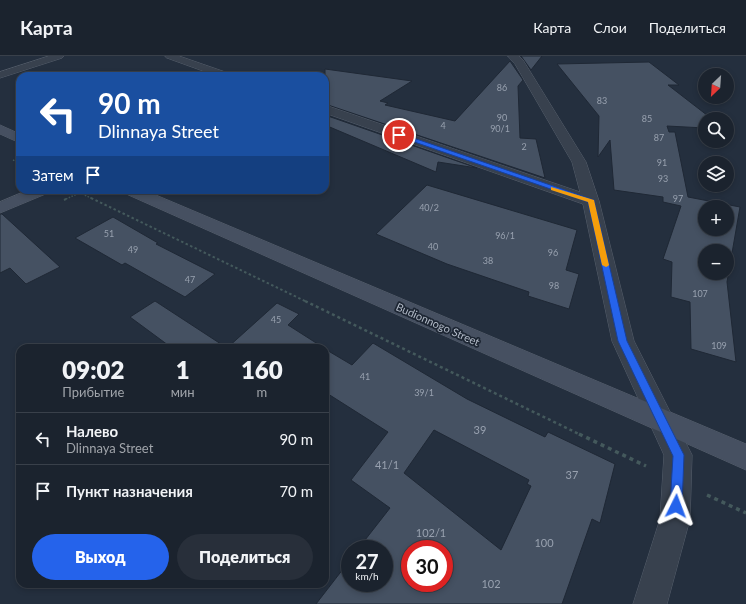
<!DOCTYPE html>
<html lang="ru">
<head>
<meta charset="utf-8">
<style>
  :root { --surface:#1b232e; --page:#282f3a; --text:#f1f3f6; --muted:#a0a4aa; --line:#39404a; --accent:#2563eb }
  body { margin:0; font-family:Lato,sans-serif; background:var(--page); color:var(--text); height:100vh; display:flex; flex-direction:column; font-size:15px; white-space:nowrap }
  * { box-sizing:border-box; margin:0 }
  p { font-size:13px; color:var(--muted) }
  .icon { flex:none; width:22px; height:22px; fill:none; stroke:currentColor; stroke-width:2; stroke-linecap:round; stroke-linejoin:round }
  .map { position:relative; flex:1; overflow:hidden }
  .side { position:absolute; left:16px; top:288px; width:313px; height:244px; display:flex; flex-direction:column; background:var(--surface); border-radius:12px; box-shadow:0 2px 6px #0003,0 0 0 1px var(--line) }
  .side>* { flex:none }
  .hud { position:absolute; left:16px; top:16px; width:313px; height:122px; border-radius:12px; box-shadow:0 2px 6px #0003,0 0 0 1px var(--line); background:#1a4fa0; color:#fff; overflow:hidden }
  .needle { width:26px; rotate:205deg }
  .buttons { position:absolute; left:698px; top:12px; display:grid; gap:8px }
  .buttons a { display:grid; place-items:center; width:36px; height:36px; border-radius:50%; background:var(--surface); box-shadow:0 2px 6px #0003,0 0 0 1px var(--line); font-size:20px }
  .speed { position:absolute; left:341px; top:484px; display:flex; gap:8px; font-size:20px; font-weight:700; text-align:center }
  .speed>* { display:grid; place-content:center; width:52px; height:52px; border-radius:50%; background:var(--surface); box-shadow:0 2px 6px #0003,0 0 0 1px var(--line); line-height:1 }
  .speed small { font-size:10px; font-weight:400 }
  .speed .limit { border:6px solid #d22; background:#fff; color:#111 }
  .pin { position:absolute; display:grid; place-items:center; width:34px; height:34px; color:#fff; margin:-17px; border:2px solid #fff; border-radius:50%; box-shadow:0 1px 4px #0007 }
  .me { position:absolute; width:44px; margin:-22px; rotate:3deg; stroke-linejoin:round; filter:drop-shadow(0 0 3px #0008) }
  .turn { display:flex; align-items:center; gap:14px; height:84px; padding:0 16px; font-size:18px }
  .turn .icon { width:52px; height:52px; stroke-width:2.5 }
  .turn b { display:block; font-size:28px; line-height:34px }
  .then { display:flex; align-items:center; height:38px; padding:0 16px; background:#0003; gap:8px; font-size:15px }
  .eta { display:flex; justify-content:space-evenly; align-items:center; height:68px; text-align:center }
  .eta b { font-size:24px; font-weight:800; line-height:28px }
  .cta { display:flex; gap:8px; margin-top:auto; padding:8px 16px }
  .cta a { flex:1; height:46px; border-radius:24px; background:var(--accent); color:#fff; font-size:16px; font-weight:800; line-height:46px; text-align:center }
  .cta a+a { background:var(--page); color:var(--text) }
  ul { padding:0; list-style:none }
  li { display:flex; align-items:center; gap:12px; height:52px; padding:0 16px; border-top:1px solid var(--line) }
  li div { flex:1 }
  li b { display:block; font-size:15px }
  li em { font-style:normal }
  header { display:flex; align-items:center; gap:24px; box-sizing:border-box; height:56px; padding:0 20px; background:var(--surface); border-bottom:1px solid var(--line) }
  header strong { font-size:19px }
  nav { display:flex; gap:22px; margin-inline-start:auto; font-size:14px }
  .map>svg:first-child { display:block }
  .building { fill:#455162; stroke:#1f2835; fill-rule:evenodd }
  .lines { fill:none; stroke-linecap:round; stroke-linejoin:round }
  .street-casing { stroke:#565f6c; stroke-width:1 }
  .secondary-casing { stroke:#565f6c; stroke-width:1 }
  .path-far3 { stroke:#44595c; stroke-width:1.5; stroke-dasharray:1.5 1.5; stroke-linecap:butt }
  .path-far2 { stroke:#44595c; stroke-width:2; stroke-dasharray:2.5 2.5; stroke-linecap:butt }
  .path-far1 { stroke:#44595c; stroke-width:2.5; stroke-dasharray:3 3; stroke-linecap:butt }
  .path { stroke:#44595c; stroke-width:3.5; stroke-dasharray:4 4; stroke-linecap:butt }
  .street { fill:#38414e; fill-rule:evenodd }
  .secondary { fill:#465061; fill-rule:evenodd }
  .route { fill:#2563eb; stroke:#184099 }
  .slow { fill:#f59e0b }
  .labels { text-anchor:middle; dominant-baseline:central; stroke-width:3.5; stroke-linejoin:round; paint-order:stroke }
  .number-label { font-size:9px; fill:#98a1af }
  .street-label { font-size:11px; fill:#b4bcc9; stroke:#1d2633 }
  .near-number-label { font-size:11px; fill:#98a1af }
</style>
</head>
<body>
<header>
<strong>Карта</strong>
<nav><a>Карта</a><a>Слои</a><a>Поделиться</a></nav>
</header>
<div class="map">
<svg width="746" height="548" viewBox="0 0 746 548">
  <rect width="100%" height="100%" fill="#242f3e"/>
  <!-- building -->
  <path class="building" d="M521,0h21l-11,14z
    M510,5l13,19 -5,6 2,52 16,1 9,39 -220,-74v-35l87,12 -32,20 8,2 -3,2 70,16z
    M649,6l30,23h-11l44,34h-7v9l-38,-2 2,6h6l13,65 52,10 -13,75 9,80 -45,-13 -1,-47 -19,-5 1,-35 -9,-3 18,-53 -18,-4v-5l-49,-7 -4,-50 -12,17 1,-41 -42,-52zM705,151h22v22h-22zM705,195h22v22h-22z
    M325,59l152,53 -39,-6 -2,10 -111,-47z
    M427,129l150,45 -11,40 13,4 -10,35 -41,-13 1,-4 -82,-28 -71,-30z
    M0,158h2l58,53 -34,17 -16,-16 -10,5z
    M113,161l45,26 -2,1 59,30 -30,23 -60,-34 -3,2 -47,-27z
    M155,245l72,47h-55l-42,-31z
    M277,247l22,11 -11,11 36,23h-97z
    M373,287l94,56 78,38 3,-5 67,32 -15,59 -8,-4 -30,85h-246l34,-44v23h34v-34h-26l32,-41 -39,-28 37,-48 -63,-40v-43l27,16zM434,374l95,50 -2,4 4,2 -30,64 -97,-77zM410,493h34v34h-34z"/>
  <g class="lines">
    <defs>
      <path id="street" d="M49,0h15l-2,2 -62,20v-6z
        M165,0h14l52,18 1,2h-15l-50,-18z
        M508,0h11l4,4 63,102 13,39 35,140 58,114 -2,64 -23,85h-34l27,-85 4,-64 -52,-114 -29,-137 -258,-91v-8l255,87 -8,-30 -57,-98z"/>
      <path id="secondary" d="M0,69l20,9v9l-20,-9z
        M28,134h22l-2,3 -48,20v-11z
        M122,134h22l602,254v26l-622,-277z"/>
    </defs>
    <!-- street casing -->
    <use href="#street" class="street-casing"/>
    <!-- secondary casing -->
    <use href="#secondary" class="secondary-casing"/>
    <!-- path-far3 -->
    <path class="path-far3" d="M13,104l7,3
      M74,134l19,9
      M66,143l20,-9"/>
    <!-- path-far2 -->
    <path class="path-far2" d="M91,142l216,104
      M64,144l4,-2"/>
    <!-- path-far1 -->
    <path class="path-far1" d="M305,245l276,134"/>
    <!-- path -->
    <path class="path" d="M579,378l67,32
      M707,439l39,18"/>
    <!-- street -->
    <use href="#street" class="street"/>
    <!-- secondary -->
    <use href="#secondary" class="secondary"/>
  </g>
  <!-- route -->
  <path class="route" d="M399,77l195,67 33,141 57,114 -2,51 -2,4 -4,2 -4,-2 -2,-4 3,-50 -55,-115 -30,-139 -191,-66z"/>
  <!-- slow -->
  <path class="slow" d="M551,131l43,13 15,65 -1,1 -2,1 -4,-2 -14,-63 -37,-12z"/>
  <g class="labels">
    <!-- number labels -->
    <g class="number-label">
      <text x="502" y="31">86</text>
      <text x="602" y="44">83</text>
      <text x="502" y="61">90</text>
      <text x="647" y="62">85</text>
      <text x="443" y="69">4</text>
      <text x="500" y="72">90/1</text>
      <text x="659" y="81">87</text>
      <text x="524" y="90">2</text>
      <text x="662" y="106">91</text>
      <text x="663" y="122">93</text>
      <text x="678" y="142">97</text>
      <text x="429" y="151">40/2</text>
      <text x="109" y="177">51</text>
      <text x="505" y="179">96/1</text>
      <text x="433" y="190">40</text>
      <text x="133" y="193">49</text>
      <text x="553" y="196">96</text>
      <text x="488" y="204">38</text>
      <text x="190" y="223">47</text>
      <text x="554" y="229">98</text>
      <text x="700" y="237">107</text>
      <text x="276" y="263">45</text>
      <text x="719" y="289">109</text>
      <text x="365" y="320">41</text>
      <text x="424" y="336">39/1</text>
    </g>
    <!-- street labels -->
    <g class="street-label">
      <text transform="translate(438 268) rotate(24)">Budionnogo Street</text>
    </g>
    <!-- near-number labels -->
    <g class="near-number-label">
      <text x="480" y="373">39</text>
      <text x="387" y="408">41/1</text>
      <text x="572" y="418">37</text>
      <text x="431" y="476">102/1</text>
      <text x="544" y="486">100</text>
      <text x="491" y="527">102</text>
    </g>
  </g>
</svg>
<div class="buttons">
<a><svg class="needle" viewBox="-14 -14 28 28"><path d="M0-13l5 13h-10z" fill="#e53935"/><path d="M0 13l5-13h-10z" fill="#a0a4aa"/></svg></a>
<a><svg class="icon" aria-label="search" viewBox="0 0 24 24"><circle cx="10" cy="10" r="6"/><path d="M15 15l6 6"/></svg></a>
<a><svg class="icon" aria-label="layers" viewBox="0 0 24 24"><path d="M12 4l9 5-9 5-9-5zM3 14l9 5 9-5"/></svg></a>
<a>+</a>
<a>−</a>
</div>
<div class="speed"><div>27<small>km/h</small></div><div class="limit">30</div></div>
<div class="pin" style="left:399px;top:79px;background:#d93025"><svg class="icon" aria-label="arrive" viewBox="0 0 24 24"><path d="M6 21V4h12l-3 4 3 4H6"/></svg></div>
<svg class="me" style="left:676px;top:450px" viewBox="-20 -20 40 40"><path d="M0-17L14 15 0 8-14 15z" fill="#2563eb" stroke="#fff" stroke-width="4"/></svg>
<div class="hud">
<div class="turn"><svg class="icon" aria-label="left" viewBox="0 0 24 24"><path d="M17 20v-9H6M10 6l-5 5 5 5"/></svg><div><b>90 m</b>Dlinnaya Street</div></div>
<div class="then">Затем<svg class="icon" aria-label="arrive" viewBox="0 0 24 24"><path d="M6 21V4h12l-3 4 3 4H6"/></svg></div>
</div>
<section class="side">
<div class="eta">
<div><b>09:02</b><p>Прибытие</p></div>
<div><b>1</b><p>мин</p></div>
<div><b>160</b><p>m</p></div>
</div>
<ul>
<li><svg class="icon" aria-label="left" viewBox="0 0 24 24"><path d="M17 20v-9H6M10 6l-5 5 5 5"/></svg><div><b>Налево</b><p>Dlinnaya Street</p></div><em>90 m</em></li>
<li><svg class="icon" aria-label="arrive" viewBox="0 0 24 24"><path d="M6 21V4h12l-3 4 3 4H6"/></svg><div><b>Пункт назначения</b></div><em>70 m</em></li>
</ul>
<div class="cta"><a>Выход</a><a>Поделиться</a></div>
</section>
</div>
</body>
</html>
